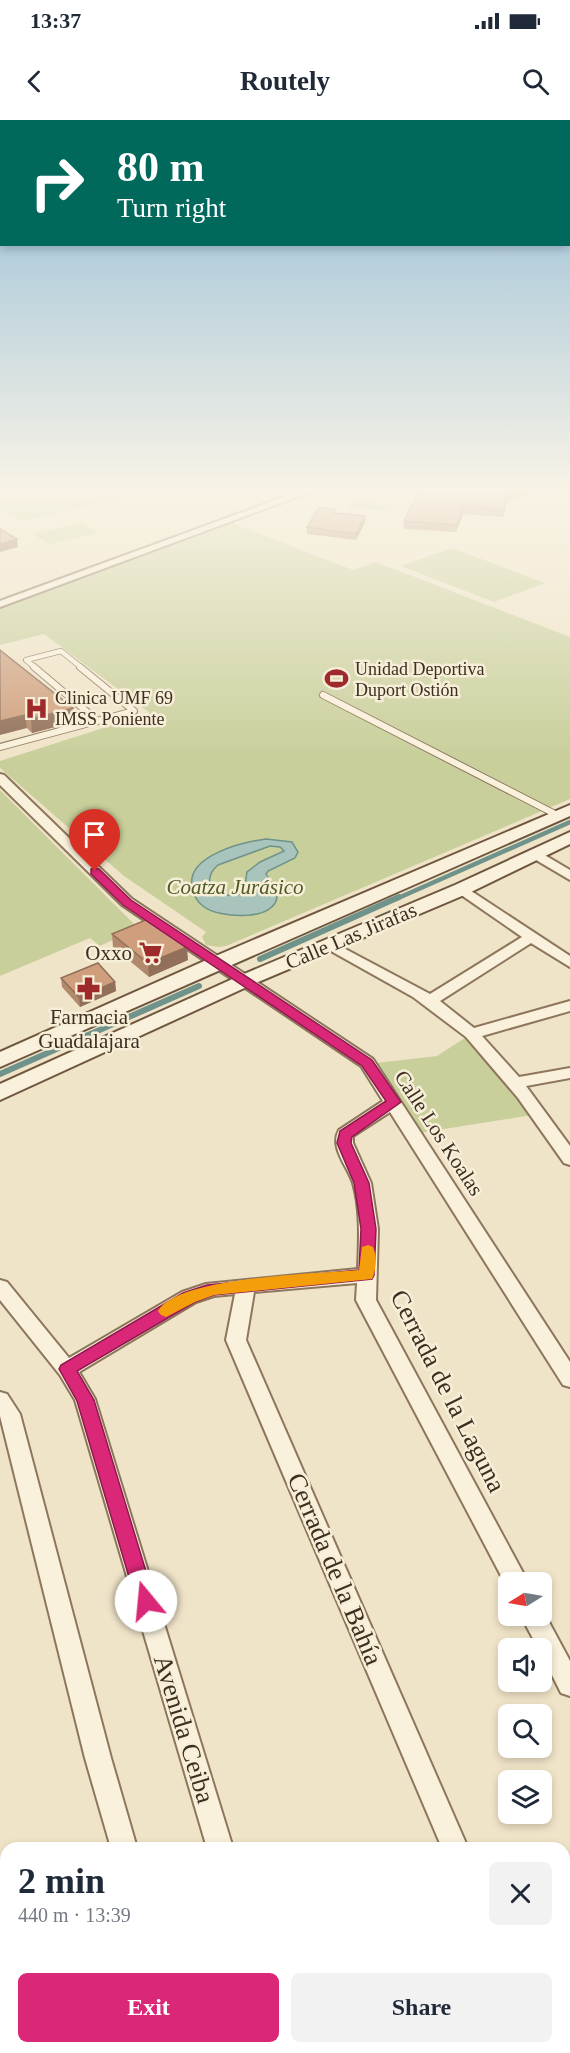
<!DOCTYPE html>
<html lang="en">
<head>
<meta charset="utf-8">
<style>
  :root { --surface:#fff; --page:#f2f2f3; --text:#1f2937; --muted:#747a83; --accent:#db2777 }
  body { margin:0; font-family:Georgia,serif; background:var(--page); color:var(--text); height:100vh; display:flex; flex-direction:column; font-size:22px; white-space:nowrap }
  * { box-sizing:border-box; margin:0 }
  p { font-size:20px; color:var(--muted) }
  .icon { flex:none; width:33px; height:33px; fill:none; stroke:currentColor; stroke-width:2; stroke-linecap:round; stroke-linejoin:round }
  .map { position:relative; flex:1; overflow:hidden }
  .panel { position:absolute; left:0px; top:1722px; width:570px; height:212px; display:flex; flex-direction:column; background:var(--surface); border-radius:18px 18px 0 0; box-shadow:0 3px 9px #0003 }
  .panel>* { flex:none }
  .hud { position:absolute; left:0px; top:0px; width:570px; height:126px; box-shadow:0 3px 9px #0003; background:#00695c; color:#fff; overflow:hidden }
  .needle { width:39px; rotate:259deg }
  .controls { position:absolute; left:498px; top:1452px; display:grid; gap:12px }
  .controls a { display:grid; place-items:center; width:54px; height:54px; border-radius:9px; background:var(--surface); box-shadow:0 3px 9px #0003; font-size:30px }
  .pin { position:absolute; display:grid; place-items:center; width:51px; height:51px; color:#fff; margin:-62px -26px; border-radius:50% 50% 50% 0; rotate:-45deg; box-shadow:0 0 6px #0007 }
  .pin .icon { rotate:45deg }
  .me { position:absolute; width:66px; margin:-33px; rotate:343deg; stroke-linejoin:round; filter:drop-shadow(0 0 4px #0008) }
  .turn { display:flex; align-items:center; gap:21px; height:126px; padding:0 18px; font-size:27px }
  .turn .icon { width:78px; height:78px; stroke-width:2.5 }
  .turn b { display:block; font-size:42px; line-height:51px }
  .round { display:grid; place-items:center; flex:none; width:63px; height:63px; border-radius:9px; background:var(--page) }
  .overview { display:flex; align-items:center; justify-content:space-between; height:102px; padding:0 18px }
  h1 { font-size:36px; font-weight:700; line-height:45px }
  .action { display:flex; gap:12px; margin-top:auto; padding:12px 18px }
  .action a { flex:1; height:69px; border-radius:9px; background:var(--accent); color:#fff; font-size:24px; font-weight:700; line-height:69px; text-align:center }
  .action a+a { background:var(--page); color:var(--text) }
  .status { display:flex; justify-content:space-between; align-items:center; height:42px; padding:0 30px; background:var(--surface); direction:ltr }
  .status svg { height:16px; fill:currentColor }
  header { display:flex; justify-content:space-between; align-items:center; height:78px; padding:0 18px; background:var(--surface); font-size:27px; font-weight:700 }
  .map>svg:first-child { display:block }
  .green { fill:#c9cf9b }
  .water { fill:#a9c4bc; stroke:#6f938a; stroke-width:1.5; fill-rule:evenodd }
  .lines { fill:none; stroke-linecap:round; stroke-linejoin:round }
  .stream-far1 { stroke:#6f938a; stroke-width:4.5 }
  .stream { stroke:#6f938a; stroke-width:6 }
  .service-far1-casing { stroke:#8d765c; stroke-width:6 }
  .service-casing { stroke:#8d765c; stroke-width:8 }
  .minor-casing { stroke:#8d765c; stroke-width:4 }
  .secondary-casing { stroke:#6f573f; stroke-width:4 }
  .service-far1 { stroke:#faf1dc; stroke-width:4.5 }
  .service { stroke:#faf1dc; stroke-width:6 }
  .minor { fill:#faf1dc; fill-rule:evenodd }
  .secondary { fill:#faf1dc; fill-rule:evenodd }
  .wall { fill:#b2896c }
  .shaded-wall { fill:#916f58 }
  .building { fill:#cf9f7d; stroke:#916f58; stroke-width:1.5 }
  .route { fill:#db2777; stroke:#8e194d; stroke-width:1.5 }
  .slow { fill:#f59e0b }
  .labels { text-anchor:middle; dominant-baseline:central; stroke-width:5; stroke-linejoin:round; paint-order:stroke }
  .far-poi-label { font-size:18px; fill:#3d2e20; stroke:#f7eed8; text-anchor:start }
  .park-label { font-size:21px; font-style:italic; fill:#4d5a26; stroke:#f7eed8 }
  .street-label { font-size:21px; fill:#3d2e20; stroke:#f7eed8 }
  .poi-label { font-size:21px; fill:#3d2e20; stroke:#f7eed8; text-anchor:end }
  .near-street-label { font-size:26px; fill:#3d2e20; stroke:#f7eed8 }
</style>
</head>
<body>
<div class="status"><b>13:37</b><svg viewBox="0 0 49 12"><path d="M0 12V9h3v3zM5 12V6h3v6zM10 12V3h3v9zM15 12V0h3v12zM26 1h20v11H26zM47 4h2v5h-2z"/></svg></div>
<header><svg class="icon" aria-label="back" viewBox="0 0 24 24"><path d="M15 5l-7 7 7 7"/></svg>Routely<svg class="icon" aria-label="search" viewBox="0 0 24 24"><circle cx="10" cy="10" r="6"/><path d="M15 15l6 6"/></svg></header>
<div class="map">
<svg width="570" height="1933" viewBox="0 0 570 1933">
  <rect width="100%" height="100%" fill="#f0e4c8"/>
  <!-- green -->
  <path class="green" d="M0,367h167l-145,34 -22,-12z
    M351,381l42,3 -4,7 -42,-3z
    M229,402l124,48 23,-8 194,75v162l-344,147 -8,1 -12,-2 -4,-8 4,-5 -82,-56 -124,-108v-7l150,-48 -106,-79 -44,11v-37z
    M82,403l17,10 -50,11 -17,-10z
    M452,428l93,35 -51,19 -93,-36z
    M0,670l138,138 -38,18 -10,-8 -90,38z
    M471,914l68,80 -126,20 -45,-70 69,-8z"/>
  <!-- water -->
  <path class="water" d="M266,719l26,3 6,10 -3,6 -27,13 -2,3c4,7 11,12 11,20 2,28 -59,25 -74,12 -6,-4 -10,-12 -11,-19 -6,-32 52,-45 74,-48zM270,726l10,1 4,4 -24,11 -13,10 -3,20c-22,11 -48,-8 -26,-27z"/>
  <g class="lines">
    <!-- stream-far1 -->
    <path class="stream-far1" d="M396,779l174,-77"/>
    <!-- stream -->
    <path class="stream" d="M260,839l139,-62
      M0,954l199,-88"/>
    <defs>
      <path id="service-far1" d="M36,548l-10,-8 35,-9 21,17"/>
      <path id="service" d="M34,547l64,54
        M323,575l234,120
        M0,627l134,-36 -54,-44"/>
      <path id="minor" d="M311,367h13l-324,120v-6z
        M0,654l4,1 128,124 241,160 197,303v25l-7,-2 -173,-273 -37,24v7l18,40 7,46 -2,71 152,282h-20v7l-152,-289 1,-17 -103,9 -8,48 222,508h-26l-216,-508 9,-46 -21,2 -18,6 -117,70 16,27 138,449h-26l-132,-448 -15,-25 -60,-75v-20l7,2 62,76 113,-66 24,-8 152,-15c1,-28 3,-58 -5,-86 -5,-16 -24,-36 -14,-53l44,-29 -22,-35 -239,-161 -122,-120z
        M536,730l34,20v10l-39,-23 -2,-3 2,-3z
        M462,765l108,71v11l-39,-24 -91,58 34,27 96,-27v10l-88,25 37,41 51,-9v10l-44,8 44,60v19l-6,-2 -46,-65 -52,-61 -53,-40 -91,-51 7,-4 5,1 96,51 92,-57 -65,-45 -2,-3 2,-3z
        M0,1272l7,2 13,20 91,344 26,90h-26l-26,-90 -85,-342z
        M542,1489l28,52v35l-9,-3 -19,-38v-7h-4l-17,-32h21z
        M166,1928h29l2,5h-30z
        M265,1928h29l2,5h-30z
        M526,1928h29l3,5h-30z"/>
      <path id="secondary" d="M570,685v11l-570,251v-15l211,-94z
        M570,712v12l-101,49 -218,92 -251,115v-16l237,-107 218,-92z"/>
    </defs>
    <!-- service-far1 casing -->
    <use href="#service-far1" class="service-far1-casing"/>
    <!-- service casing -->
    <use href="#service" class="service-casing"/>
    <!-- minor casing -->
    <use href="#minor" class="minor-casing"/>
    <!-- secondary casing -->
    <use href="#secondary" class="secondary-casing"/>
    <!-- service-far1 -->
    <use href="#service-far1" class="service-far1"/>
    <!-- service -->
    <use href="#service" class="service"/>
    <!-- minor -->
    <use href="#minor" class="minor"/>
    <!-- secondary -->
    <use href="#secondary" class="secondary"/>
  </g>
  <!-- wall -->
  <path class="wall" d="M421,367h130l-43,14 -5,16 -40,-3 -7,18 -52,-3v-8z
    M336,394l29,8 -9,18 -49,-6v-7z
    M0,530l73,58 1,14 -42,11 -5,-5z
    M112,814l76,26 -39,17 -36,-30z
    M61,858l54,4 1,9 -36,16 -18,-20z"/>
  <!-- shaded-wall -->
  <path class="shaded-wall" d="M529,367h22l-43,14 -5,16v-8l5,-15z
    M463,386v8l-7,18 1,-7z
    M365,396v6l-9,18v-6z
    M17,419l1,8 -18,5v-8z
    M73,588l1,14 -42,11 -1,-14z
    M25,595l2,13 -27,7v-14z
    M187,827l1,13 -39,17 -1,-14z
    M115,862l1,9 -36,16 -1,-10z"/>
  <!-- building -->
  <path class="building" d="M421,367h108l-21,7 -5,15 -40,-3 -6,19 -53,-4z
    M319,388l17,1 -2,4 31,3 -9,18 -49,-7z
    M0,409l17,10 -17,5z
    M0,530l73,58 -42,11 -6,-4 -25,6z
    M148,799l39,28 -39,16 -36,-29z
    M98,843l17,19 -36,15 -18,-19z"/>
  <!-- sky -->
  <linearGradient id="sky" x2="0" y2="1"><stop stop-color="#8fbad6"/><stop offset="0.58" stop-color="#f8f3e6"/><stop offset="1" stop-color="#f8f3e6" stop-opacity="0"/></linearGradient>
  <rect width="570" height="638" fill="url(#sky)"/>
  <!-- route -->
  <path class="route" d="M95,748l4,1 32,31 241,160 29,42 -49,35 -1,6 18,40 7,46 -2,46 -2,4 -158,16 -19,7 -118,69 17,29 61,201 -3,6 -6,3 -7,-3 -3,-6 -59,-200 -18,-32 2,-4 122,-72 24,-8 152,-15 2,-41 -7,-46 -17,-40 3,-12 46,-30 -24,-35 -239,-161 -32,-31v-5z"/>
  <!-- slow -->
  <path class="slow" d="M368,1125l5,2c4,8 3,25 -1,32l-158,16 -19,7 -29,15 -5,-2 -3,-4c20,-35 162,-37 201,-41l3,-23z"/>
  <!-- icons -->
  <defs>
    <symbol id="stadium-bare" viewBox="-9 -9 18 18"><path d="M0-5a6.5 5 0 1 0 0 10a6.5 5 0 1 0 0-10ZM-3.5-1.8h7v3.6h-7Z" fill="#9e2a2b" stroke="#f7eed8" stroke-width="2.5" paint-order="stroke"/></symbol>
    <symbol id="hospital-bare" viewBox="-9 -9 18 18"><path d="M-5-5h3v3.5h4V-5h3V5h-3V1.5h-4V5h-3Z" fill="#9e2a2b" stroke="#f7eed8" stroke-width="2.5" paint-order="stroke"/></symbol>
    <symbol id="supermarket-bare" viewBox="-9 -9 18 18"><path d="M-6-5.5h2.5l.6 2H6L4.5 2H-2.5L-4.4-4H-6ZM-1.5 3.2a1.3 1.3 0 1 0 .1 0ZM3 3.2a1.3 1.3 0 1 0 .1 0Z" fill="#9e2a2b" stroke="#f7eed8" stroke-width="2.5" paint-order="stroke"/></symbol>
    <symbol id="pharmacy-bare" viewBox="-9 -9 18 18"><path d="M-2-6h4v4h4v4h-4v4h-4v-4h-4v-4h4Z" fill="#9e2a2b" stroke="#f7eed8" stroke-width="2.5" paint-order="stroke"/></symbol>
  </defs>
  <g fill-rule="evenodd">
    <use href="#stadium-bare" x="320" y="542" width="33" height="33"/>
    <use href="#hospital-bare" x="20" y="572" width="33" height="33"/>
    <use href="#supermarket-bare" x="134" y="816" width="33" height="33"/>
    <use href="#pharmacy-bare" x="72" y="852" width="33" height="33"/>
  </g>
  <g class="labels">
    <!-- far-poi labels -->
    <g class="far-poi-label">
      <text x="355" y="549">Unidad Deportiva<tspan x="355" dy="21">Duport Ostión</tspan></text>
      <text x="55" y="578">Clinica UMF 69<tspan x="55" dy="21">IMSS Poniente</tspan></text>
    </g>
    <!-- park labels -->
    <g class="park-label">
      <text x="235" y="767">Coatza Jurásico</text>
    </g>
    <!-- street labels -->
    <g class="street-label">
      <text transform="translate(351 816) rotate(-23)">Calle Las Jirafas</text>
      <text transform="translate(439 1013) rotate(57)">Calle Los Koalas</text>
    </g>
    <!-- poi labels -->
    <g class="poi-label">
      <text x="132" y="833">Oxxo</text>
      <text x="89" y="897" text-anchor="middle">Farmacia<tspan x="89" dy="24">Guadalajara</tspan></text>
    </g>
    <!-- near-street labels -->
    <g class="near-street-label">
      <text transform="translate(448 1271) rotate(63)">Cerrada de la Laguna</text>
      <text transform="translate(335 1449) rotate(67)">Cerrada de la Bahía</text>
      <text transform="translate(184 1609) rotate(73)">Avenida Ceiba</text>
    </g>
  </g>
</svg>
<div class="controls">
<a><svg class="needle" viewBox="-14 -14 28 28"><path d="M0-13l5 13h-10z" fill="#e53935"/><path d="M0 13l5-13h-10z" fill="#747a83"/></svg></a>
<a><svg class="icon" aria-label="sound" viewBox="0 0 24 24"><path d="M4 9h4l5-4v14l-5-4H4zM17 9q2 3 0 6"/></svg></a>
<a><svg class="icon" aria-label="search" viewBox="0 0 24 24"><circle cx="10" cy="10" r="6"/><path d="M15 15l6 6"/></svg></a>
<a><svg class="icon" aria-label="layers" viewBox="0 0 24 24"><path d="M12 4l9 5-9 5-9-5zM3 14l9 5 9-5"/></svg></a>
</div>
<div class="pin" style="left:95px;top:751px;background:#d93025"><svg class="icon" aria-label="arrive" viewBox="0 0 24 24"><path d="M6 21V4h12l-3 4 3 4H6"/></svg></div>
<svg class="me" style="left:146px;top:1481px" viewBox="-20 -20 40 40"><circle r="19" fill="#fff"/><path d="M0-13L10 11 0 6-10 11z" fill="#db2777"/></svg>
<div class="hud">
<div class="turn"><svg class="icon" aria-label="right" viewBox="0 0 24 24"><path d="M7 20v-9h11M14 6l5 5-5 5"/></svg><div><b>80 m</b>Turn right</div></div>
</div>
<section class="panel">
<div class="overview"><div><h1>2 min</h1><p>440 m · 13:39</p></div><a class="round"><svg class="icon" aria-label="close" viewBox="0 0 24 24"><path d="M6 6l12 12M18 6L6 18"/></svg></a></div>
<div class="action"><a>Exit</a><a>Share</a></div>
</section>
</div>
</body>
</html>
